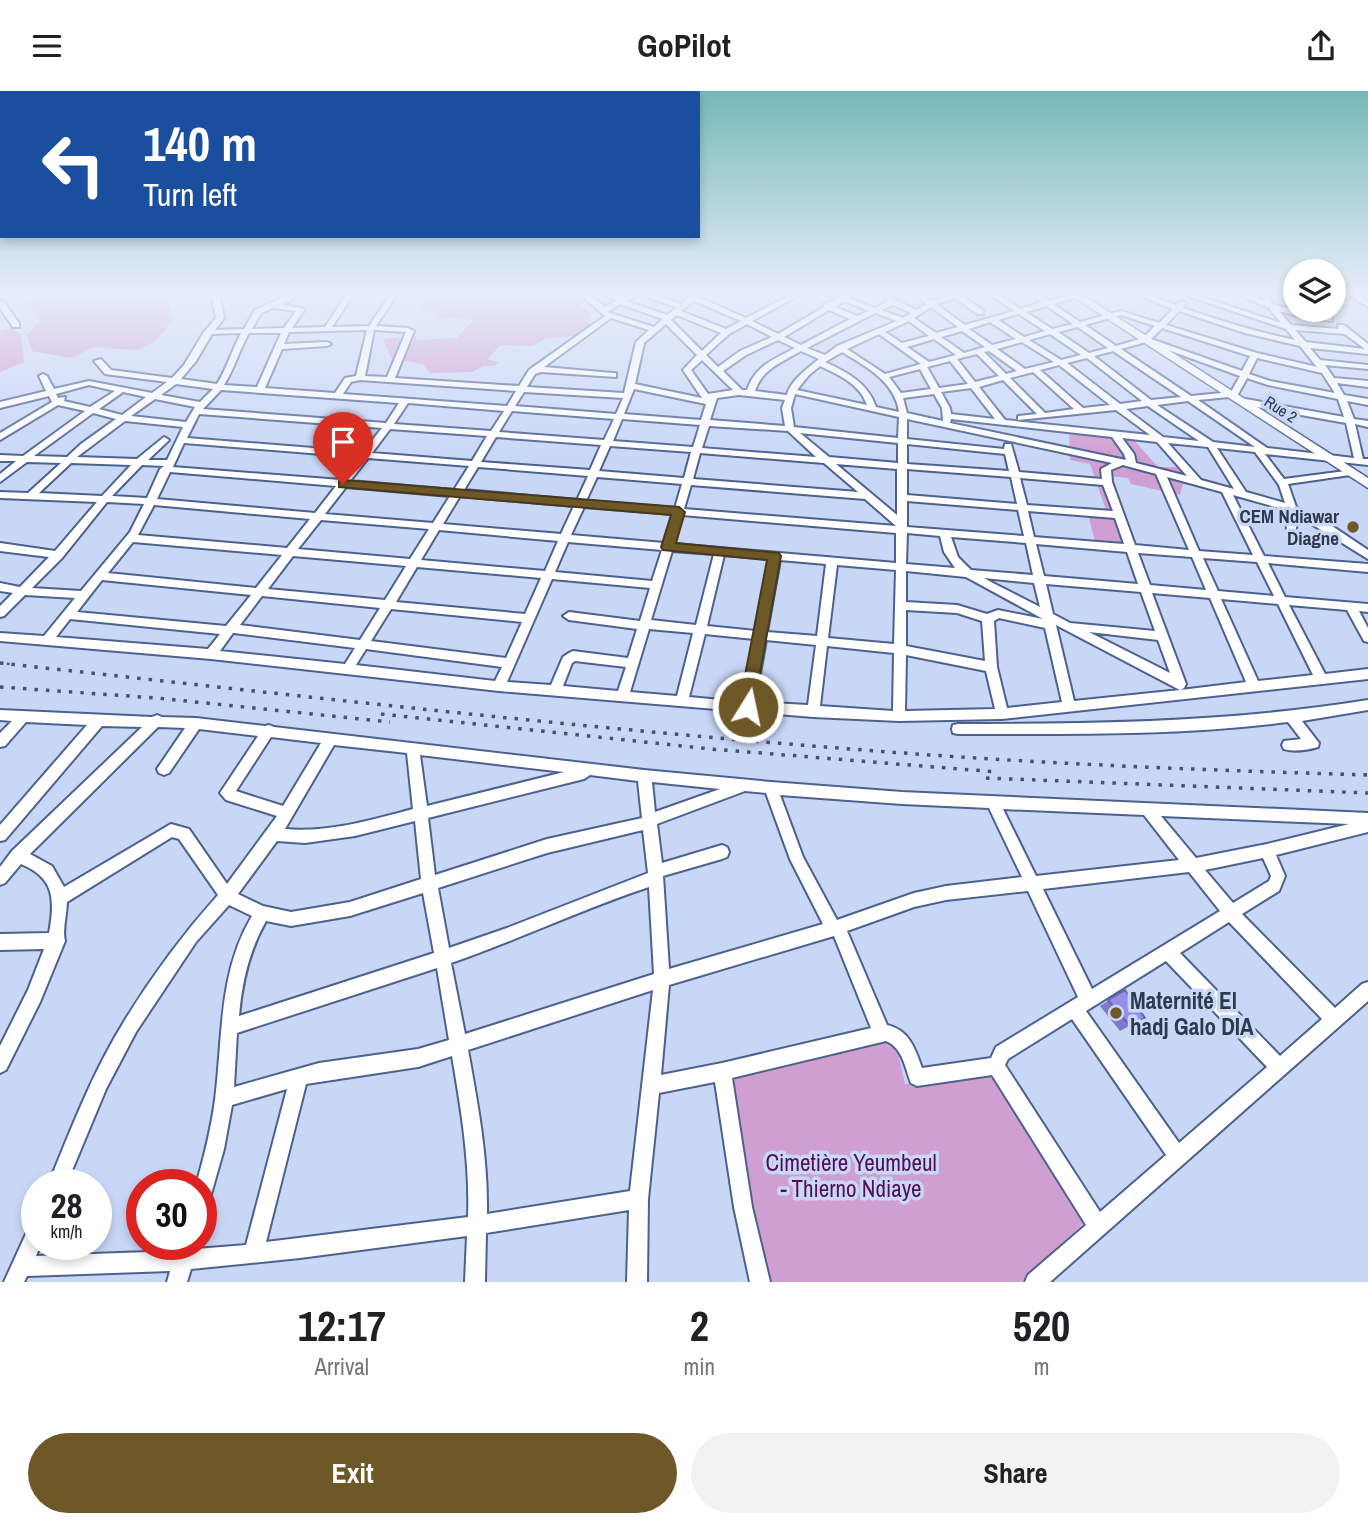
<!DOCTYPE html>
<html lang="en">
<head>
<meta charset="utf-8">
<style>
  :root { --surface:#fff; --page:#f2f2f2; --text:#202124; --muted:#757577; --accent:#6e5828 }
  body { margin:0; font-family:"Archivo Narrow",sans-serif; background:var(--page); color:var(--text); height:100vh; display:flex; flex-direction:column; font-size:26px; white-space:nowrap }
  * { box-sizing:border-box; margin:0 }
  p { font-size:23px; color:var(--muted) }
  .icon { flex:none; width:38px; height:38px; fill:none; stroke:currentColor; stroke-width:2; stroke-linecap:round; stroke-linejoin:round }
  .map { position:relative; height:1191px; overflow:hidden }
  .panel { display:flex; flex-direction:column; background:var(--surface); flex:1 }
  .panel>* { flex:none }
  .top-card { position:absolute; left:0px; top:0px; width:700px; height:147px; box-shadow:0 4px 10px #0003; background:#1a4fa0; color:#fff; overflow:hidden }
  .tools { position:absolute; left:1283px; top:168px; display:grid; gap:14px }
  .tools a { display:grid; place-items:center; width:63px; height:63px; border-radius:50%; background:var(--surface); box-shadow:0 4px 10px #0003; font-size:35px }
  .speed { position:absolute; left:21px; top:1078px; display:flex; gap:14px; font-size:35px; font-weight:700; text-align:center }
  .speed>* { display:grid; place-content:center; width:91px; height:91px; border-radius:50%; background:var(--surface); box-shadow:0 4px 10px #0003; line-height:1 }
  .speed small { font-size:18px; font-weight:400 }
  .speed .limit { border:10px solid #d22; background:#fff; color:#111 }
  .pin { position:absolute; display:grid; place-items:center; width:60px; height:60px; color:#fff; margin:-72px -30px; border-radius:50% 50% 50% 0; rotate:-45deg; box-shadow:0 0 7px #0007 }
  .pin .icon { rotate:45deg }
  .me { position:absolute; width:77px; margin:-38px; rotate:10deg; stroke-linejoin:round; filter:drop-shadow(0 0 5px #0008) }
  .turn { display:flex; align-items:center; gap:24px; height:147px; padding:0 28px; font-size:32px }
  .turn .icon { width:91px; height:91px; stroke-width:2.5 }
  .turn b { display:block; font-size:49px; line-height:60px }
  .eta { display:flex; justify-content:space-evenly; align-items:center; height:119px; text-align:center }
  .eta b { font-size:42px; font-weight:700; line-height:49px }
  .action { display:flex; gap:14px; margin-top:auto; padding:14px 28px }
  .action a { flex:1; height:80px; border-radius:42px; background:var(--accent); color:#fff; font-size:28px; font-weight:700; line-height:80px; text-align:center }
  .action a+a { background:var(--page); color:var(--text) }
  header { display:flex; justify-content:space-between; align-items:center; height:91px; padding:0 28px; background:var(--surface); font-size:32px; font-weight:700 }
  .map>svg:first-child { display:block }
  .green { fill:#d09fd1 }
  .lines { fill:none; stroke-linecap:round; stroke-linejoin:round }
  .street-casing { stroke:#4d618f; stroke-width:4 }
  .secondary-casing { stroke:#4d618f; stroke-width:3 }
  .street { fill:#fff; fill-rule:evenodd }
  .secondary { fill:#fff; fill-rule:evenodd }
  .rail-far1 { stroke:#485269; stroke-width:2.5; stroke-dasharray:2.5 4.5; stroke-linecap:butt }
  .rail { stroke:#485269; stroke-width:3.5; stroke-dasharray:3.5 8; stroke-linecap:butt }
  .wall { fill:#7f79cb }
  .building { fill:#948dec; stroke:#6863a5; stroke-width:2 }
  .route { fill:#6e5828; stroke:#48391a; stroke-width:2 }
  .poi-dot { fill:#6e5828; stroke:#c9d7f7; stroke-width:2.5 }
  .labels { text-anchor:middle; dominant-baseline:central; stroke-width:7; stroke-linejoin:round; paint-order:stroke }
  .far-street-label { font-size:16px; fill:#2f384d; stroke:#c9d7f7 }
  .poi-label { font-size:19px; font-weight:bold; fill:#2f384d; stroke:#c9d7f7; text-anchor:end }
  .near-poi-label { font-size:23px; font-weight:bold; fill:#2f384d; stroke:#c9d7f7; text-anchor:start }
  .near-park-label { font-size:23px; fill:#540e58; stroke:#c9d7f7 }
</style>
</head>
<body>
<header><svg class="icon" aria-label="menu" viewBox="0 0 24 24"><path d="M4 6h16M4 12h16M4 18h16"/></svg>GoPilot<svg class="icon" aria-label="share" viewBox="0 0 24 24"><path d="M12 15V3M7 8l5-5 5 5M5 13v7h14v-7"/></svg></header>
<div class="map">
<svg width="1368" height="1191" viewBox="0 0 1368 1191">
  <rect width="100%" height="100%" fill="#c9d7f7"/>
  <!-- green -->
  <path class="green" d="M50,201h30l4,3 85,-3 -3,3 7,26 -19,21 -17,8 -43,-3 -23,11 -39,-7 -5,-16 13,-14 -11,-19z
    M408,201h139l40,8 -8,5 13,9 -4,13 -8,8 -35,4 -12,7 -32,-1 -14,14 11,3 -3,4h-12l-11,6 -41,1 -9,-9 -31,-6 -8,-19 33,-3 1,4 40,-2 16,-18 -24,-2 -13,2 -1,-8 -15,-3 5,-9z
    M12,237l9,6 3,28 -24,10v-41z
    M1069,340l64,8 25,28h21l15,19 -11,-2 -3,11 -49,-11 -3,-6 -21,-2 26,73 -37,-3 -9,-36h19l-16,-46 -20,-4z
    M895,948l10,45 91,-11 88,150 -63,59h-259l-36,-204 114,-32z"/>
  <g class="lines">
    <defs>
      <path id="street" d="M211,201h8l5,26 -9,12 29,-1 11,-19 31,-14 5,-4h7l-6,8 -11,4 24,5 -13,19 33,-1 23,-35h7l-23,35 37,-1 23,-34h7l-23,34 32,2 6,3 -19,47 124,8 10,-16 76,-54 -28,-24h8l20,15 12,-7 -23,-8h11l17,5c20,-10 39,0 59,7l14,-12h8l-5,5 48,21 50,-26h9l-53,29 26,13 46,-27v-3l13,-5 -14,-7h10l10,4 5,-4h9l-8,6 26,10 13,-7 -7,-9h7l8,8 20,10 10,-6 -14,-12h8l12,9 18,-6 -2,-3h23l-9,4 21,14v4h-6l-22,-16 -19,6 29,21 49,-14 -27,-19h8l26,17 21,-7 -14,-10h8l13,9 29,-8v4l-25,7 27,18 41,-11 38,12 14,-14 -44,-17h11l36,13 3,-3h6l1,2 -3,4c37,13 74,24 112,32l-9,-11 -110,-37h11l94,31 -12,-15 -38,-16h10l24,9 -6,-9h7l8,13 48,11 -6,-6h8l8,7v4l-28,-3 -25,-7 12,14 48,4 -1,-4h6l24,19v10l-58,-6 10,12 48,5v4l-43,-4 9,13 34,3v6l-31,-4 7,12 24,4v6l-21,-4 7,18 14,2v6l-13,-3 8,35h5v6l-103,-11 19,25 69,-9v4l-3,1 -62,9 8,23 30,15 42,28v9l-71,-44 -1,14 -5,3 -4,-1 -1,-21 -53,-15 31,61 104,8v8l-100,-9 17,34 83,7v8l-9,-1 9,17v14l-4,-1 -17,-31 -58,-5 36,69 43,-5v10l-366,40 -103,2 -86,-4 -314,-26 -288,-32 -211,-18v-8l44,3 31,-38 -50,-3 -21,21 -4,1v-11l13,-13 -13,-2v-8l20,4 29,-30 -49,-6v-8l55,8 42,-49 -97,-4v-6l28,1 33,-30 -34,-1 -27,20v-8l16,-13h-16v-6l23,1 62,-45 -27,-6 -58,35v-7l52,-31 -3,-6 -49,12v-6l46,-11 -7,-15 4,-2 4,2 7,13 35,-8 63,12 15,-11 -62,-8 -11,-13 7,-2 10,11 61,8 12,-13 20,-33 12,-14zM639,204l38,12 -10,8 -41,-14zM694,210l47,20 -15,8 -45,-18zM844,210l25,10 -12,5 -22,-9zM620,213l43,15 -9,8 -47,-15zM893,214l18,8 -8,5 -22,-8zM1047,215l26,18 -21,5 -26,-17zM931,216l27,20 -22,6 -22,-15zM273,217l23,3 -12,17 -32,1 9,-16zM829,219l21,9 -49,26 -17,-8zM1179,220l66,22 55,13 17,21 -60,-14 -91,-28zM875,222l22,8 -60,25 -12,9 -18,-7zM1019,223l26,17 -21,6 -26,-17zM677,224l44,18 -19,18 -31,-31zM1121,224l34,11 -12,12 -27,8 -31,-21zM611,227l38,12 -13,12 -12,51 -97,-6 8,-13 6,-2 75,5v-4h-3l-69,-6zM909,230l20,15 -27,7 -17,-11zM990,231l26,17 -24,6 -23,-16zM666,233l31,31 -14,15 19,28 -67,-14 9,-41zM747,233l25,13 -32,14 -22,16 -12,-12 23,-21zM1078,236l30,21 -19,5 -31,-21zM1162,237l88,28 -8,15 -91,-32zM367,239l-11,46 -11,2 -10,15 -70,-5 17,-39 45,-3 4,-2 -4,-2 -43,2 5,-12zM374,239l32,2 -19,45 -22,-1zM1295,239l50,4 20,15 -59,-7zM962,240l23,16 -21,6 -23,-16zM241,242c-9,17 -14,35 -24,51l-36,-5 15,-18 16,-27zM249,242h32l-24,54 -33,-2c11,-17 15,-35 25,-52zM879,243l42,30 -36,10 -38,-25zM1050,243l31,21 -20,5 -32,-20zM934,248l22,16 -27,7 -22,-15zM778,249l17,8c-21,11 -40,18 -48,42h-5l-19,-19 23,-16zM1022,251l32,20 -29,7 -28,-20zM1146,251l94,34 -9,16 -40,4 -70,-47zM801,260l18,8c-11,9 -29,22 -32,36l-32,-4c7,-22 27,-29 46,-40zM989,260l28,20 -11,3 -22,-22zM1113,260l68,46 -30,3 -57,-44zM842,261c23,14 53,29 57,60l-23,-5c-8,-24 -29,-35 -51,-45zM977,263l22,22 -24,6 -18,-23zM1087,267l55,43 -22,3 -53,-41zM1257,267l65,15 13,20 -65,-12 -21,-7zM702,269l31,30 -25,4 -17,-24zM950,270l18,23 -29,4 -12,-21zM1059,274l51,40 -27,3 -43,-38zM820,275c19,9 40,18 47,39l-70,-15 12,-15zM920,278l11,20 -30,4 -12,-16zM1033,281l41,37 -29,4 -35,-35zM1247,287l21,7 70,14 6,18 -104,-19 -4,3 4,3 106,19 8,35 -87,-10 -69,-48 31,-3 7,1zM360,289l156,11 -9,15 -164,-12 8,-12zM1003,289l34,34 -19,2v4l98,-10 34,25 -145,-15 -26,-33zM176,293l37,5 -13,13 -39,-7zM89,294l26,6 -25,16 -26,-6 1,-4 -7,1 -2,-4zM971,297l24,31 -44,-5 -1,-6 -9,-16zM634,298l72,15 -5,16 -77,-6zM221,299l178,13 -13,20 -183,-14zM123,301l23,5 -24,18 -23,-6zM524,301l99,6 -7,16 -101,-8zM795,303l104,23 -1,21 -104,-11 -3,-19zM934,303l8,14 1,13 -36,-8 -4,-15zM739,304l46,5 -3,8 3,18 -75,-6 7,-22zM155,308l40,8 -9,15 -55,-6zM1188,310l67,46 -42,-5 -56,-37zM408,312l96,8 -13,20 -97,-7zM1148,315l51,35 -36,-4 -37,-28zM512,320l102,8 -10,21 -105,-8zM93,322l23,6 -35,25 -14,13 -33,-1zM199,323l183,14 -19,24 -176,-14zM622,328l78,6 -7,22 -80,-6zM907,328l205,44 -11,6 1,10 -83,-7 -8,-28h-6l-1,5 -97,-10zM951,328l161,18 12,17 2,6 -176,-37zM125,330l58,6 -16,33h-19l19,-18 2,-2 -5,-3 -27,22 -60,-2zM709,335l79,5 28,26 -114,-9zM390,338l97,7 -15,25 -100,-8zM800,342l98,10v20l-69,-6zM496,346l105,8 -11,25 -109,-8zM1122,347l35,4 30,34 -51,-13 -2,-9zM184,352l175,14 -18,23 -168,-13zM1168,352l40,4 26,42 -33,-9zM907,353l98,10 4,17 -102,-7zM610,355l81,6 -7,26 -85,-7zM1217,357l38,4 24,33 6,18 -39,-11zM700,362l124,10 34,29 -165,-13zM368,367l101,8 -15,24 -104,-9zM71,372l60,2 -29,31 -63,-3zM836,373l61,5v46zM142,374l22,1 -4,3 -13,29 -35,-2zM1123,374l33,9 33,76 -54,-5 -23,-63 -1,-12zM478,376l110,9 -11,24 -113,-10zM907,378l104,8 6,27 -110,-9zM170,381l166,14 -21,27 -158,-14zM597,386l85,7 -7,24 -89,-7zM1167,386l55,15 31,63 -54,-4zM1020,387l83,7 10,26 -86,-6zM691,394l174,14 31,27 -212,-17zM346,396l104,9 -17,27 -108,-9zM460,405l114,10 -13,28 -118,-10zM907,410l111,9 6,26 -117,-9zM107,411l37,2 -14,28 -49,59 -49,-3 30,-30zM154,414l156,14 -23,29 -149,-13zM584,416l89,7 -9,29 -93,-8zM1028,420l87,7 9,26 -90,-7zM682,424l214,18v30l-222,-19zM321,429l108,9 -19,30 -112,-10zM439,439l119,11 -13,30 -124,-11zM907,442l33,3 4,16 11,16 -49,-4zM951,446l75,6 7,32 -62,-5 -13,-13zM133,451l149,13 -26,33 -148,-15zM568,451l94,8 -10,31 -97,-9zM1036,453l91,8 11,32 -94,-8zM672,460l42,3 -18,71 -45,-5zM1138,462l54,4 14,33 -56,-5zM724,464l45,4 -13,72 -49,-5zM293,465l113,10 -21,34 -117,-11zM1203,467l54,4 17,34 -56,-5zM780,469l46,4 -9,72 -50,-4zM837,474l59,5 -2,74 -66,-6zM417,476l124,11 -16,36 -129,-12zM906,480l60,6 77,42 -45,-9 -11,4 -30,-9 -51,-3zM984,487l50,5 6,24 -49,-25zM552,488l98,9 -10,33 -71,-9 -6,4 6,4 68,9 -9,29 -55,-7 -4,2 -6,4 -12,28 -44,-3zM102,489l149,15 -25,31 -149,-14zM1046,493l95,8 14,39 -85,-8 -17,-9zM1152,502l58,5 36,84 -65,8 3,-2 2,-4zM262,505l118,12 -20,32 -120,-15zM1221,508l57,5 35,71 -55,6zM391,518l131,13 -16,36 -135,-17zM906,519l51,3 25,8 3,40 -79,-15zM999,527l46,10 17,74 -55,6 -10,-41 -3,-46zM70,528l150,15 -12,15 -152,-12zM1056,534l120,63 4,2 -106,11zM649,538l44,4 -16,63 -47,-4zM1089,541l69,8 12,33zM233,542h1l121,15 -10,16 -125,-13zM705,543l49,5 -11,63 -54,-5zM766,549l50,5 -8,60 -53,-3zM827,555l67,7 -1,58 -73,-5zM366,558l136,18 -7,14 -139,-16zM906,564l80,16 9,38 -90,2zM575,570l51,6 -8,24 -55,-5 9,-23z
        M729,201h10l4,3 -4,2z
        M1345,201h8l15,10v5z
        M0,210h3l16,22v4h-6l-13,-19z
        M1368,609v10l-66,11 17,22 -1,4c-10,3 -24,5 -34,2l-2,-4 2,-4 17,-2 -13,-17c-110,14 -220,12 -330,12l-5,-1 -1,-4 1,-4 5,-1c138,0 274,-2 410,-24z
        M0,619l152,7 5,-2 5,2 34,1 69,8 4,-1 5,2 370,43 127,12 131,10 466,21v19l-92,23 9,21 -6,15 -37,23 93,94 27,-24 6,-2v19l-318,281h-25l3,-7 58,-50 -94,-150 -75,11 -6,-3c-6,-15 -8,-35 -25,-42l-154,37 20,129 18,75h-20l-16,-75 -19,-125 -56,11 -11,106 -1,83h-20l2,-72 -143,23 -1,49h-20l2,-46 -167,22 -109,11 -4,13h-20l3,-11 -143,5 -3,6h-20l26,-57 7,-3v22h4l-5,12 140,-5 2,-7h20l-2,5 50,-4 41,-156 -55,16 -8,44 -16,56 -7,2v-22h-5c8,-28 15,-56 19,-85 8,-63 3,-127 37,-184l-23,-11 -33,37 -60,90 -30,57 -40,96h-18c23,-56 45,-114 77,-165 27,-44 58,-86 93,-125l-39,-56 -7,-2 -105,65c0,13 -5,27 -2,39l-25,61 -34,68 -6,3v-27l28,-56 16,-41 -44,1v-16l49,-1c6,-33 6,-55 -28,-69l-16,19 -5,2v-18l12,-16 130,-124 -40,-1 -97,114 -5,1v-16l87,-100 -61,-3 -21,24 -5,1v-14l12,-12 -12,-1zM158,636l27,1 -28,41 2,4 5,2 5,-2 30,-44 59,7 -38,57 6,7 51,16 -50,68 -38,-55 -18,-5 -107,63 -12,-21 -22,-12zM271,646l50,6 -38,63 -47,-15zM334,654l73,8 6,56c-42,11 -85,24 -128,20zM420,664l144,17 -137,34zM590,684l48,6 4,37 -95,21 -112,36 -7,-57 156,-39zM652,691l68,7 -65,23zM745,700l21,2 24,66 33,65 -154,45 -6,-93 59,-17 5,-2 2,-5 -2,-5 -5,-2 -60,18 -5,-39zM780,704l122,9 87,4 33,69 -76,9 -32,7 -77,27 -34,-63zM1003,718l141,6 35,45 -143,16zM1161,725l188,8 -82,20 -71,14zM415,730l6,58 -71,23 -59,10 -28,-6 -25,-12 39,-53 28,2 50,-7zM643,739l5,43 -141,55 -58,20 -11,-60 109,-35zM1263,767l8,18 -2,5 -36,22 -28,-33zM1189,781l31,39 -128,78 -49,-100zM649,796l5,87 -189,60 -14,-71c67,-23 131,-54 198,-76zM1028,800l50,106 -82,50 -5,11 -69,10c-7,-20 -13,-38 -35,-43l-40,-94 67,-24 32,-7zM423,802l11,60 -195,63c3,-34 10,-65 27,-95l25,5 59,-10zM1229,831l93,97 -42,37 -100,-103zM834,845l37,92 -149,35 -61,12 8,-90zM1166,870l101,106 -88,76 -93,-132zM437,877l12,72 -31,9 -99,14 -85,24 3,-54zM653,899l-23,201 -143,23c1,-56 -9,-109 -19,-164zM1072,928l94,136 -66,57 -95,-147 3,-6zM452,965c9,53 18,106 16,161l-202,25 40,-158 112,-17z"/>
      <path id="secondary" d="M1066,201h12l290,186v10z"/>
    </defs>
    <!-- street casing -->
    <use href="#street" class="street-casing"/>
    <!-- secondary casing -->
    <use href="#secondary" class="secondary-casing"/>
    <!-- street -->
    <use href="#street" class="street"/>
    <!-- secondary -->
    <use href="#secondary" class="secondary"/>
    <!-- rail-far1 -->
    <path class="rail-far1" d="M0,572l10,1"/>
    <!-- rail -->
    <path class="rail" d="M0,572c283,31 567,64 851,86 172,14 345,21 517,26
      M0,596l157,11 233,24
      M381,623l330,35 286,23
      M986,687l382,15"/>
  </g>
  <!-- wall -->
  <path class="wall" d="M1125,899l20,28 -25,13 -20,-25z"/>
  <!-- building -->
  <path class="building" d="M1125,899l20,28 -15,8 -22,-26z"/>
  <!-- sky -->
  <linearGradient id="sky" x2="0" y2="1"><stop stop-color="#76b8b8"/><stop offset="0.55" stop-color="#e7edfb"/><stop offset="1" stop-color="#e7edfb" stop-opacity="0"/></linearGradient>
  <rect width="1368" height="368" fill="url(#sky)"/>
  <!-- route -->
  <path class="route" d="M343,389l336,27 6,5 -9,31 103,10 2,3 -28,156h-11l-3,-5 28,-147 -104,-10 -2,-3 10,-32 -332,-28v-6z"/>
  <!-- markers -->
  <g class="poi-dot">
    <circle cx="1353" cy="436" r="7"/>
    <circle cx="1116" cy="922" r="7"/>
  </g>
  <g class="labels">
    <!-- far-street labels -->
    <g class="far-street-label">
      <text transform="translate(1281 318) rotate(33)">Rue 2</text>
    </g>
    <!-- poi labels -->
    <g class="poi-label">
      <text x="1339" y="425">CEM Ndiawar<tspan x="1339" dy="22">Diagne</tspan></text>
    </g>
    <!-- near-poi labels -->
    <g class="near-poi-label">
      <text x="1130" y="909">Maternité El<tspan x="1130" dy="26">hadj Galo DIA</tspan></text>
    </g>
    <!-- near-park labels -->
    <g class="near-park-label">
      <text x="851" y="1071">Cimetière Yeumbeul<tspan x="851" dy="26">- Thierno Ndiaye</tspan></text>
    </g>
  </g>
</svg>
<div class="tools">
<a><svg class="icon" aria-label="layers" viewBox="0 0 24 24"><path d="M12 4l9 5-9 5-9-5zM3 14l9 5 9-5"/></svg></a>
</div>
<div class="speed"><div>28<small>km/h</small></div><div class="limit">30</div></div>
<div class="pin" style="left:343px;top:393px;background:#d93025"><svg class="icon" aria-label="arrive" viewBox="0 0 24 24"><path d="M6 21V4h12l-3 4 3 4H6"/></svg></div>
<svg class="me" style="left:748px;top:616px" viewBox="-20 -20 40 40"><circle r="17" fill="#6e5828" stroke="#fff" stroke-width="3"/><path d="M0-11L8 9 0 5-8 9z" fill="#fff"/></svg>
<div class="top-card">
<div class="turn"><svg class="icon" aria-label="left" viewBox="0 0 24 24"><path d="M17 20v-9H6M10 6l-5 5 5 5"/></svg><div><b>140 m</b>Turn left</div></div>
</div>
</div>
<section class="panel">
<div class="eta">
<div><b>12:17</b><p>Arrival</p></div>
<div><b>2</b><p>min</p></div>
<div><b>520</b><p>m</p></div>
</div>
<div class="action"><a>Exit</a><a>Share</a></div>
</section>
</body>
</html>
